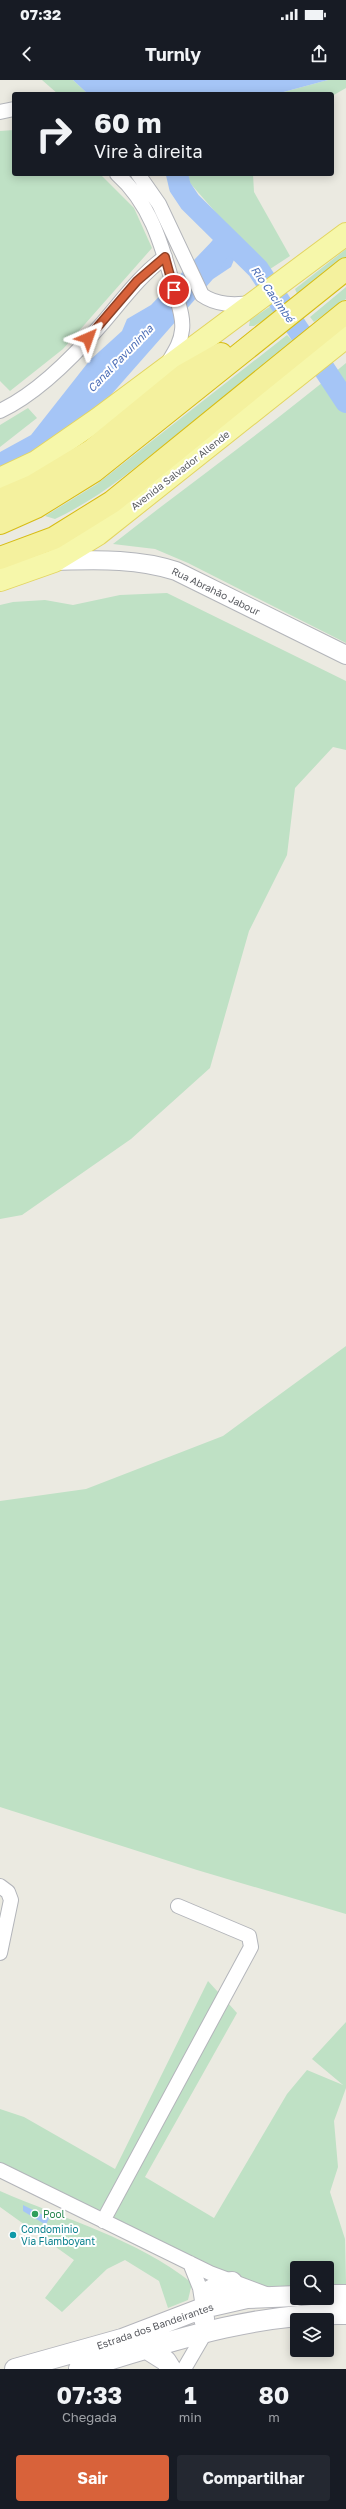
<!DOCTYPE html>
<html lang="pt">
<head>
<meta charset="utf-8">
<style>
  :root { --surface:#171b24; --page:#242831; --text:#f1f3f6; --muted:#9ea1a6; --accent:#d8623a }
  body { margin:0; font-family:"Golos Text",sans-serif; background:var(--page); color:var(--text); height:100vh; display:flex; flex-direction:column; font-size:15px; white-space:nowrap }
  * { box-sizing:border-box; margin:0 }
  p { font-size:13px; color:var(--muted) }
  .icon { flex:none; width:22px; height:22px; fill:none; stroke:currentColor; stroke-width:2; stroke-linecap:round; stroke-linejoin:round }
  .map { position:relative; height:2289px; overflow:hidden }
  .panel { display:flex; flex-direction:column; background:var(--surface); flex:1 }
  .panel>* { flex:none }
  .hud { position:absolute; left:12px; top:12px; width:322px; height:84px; border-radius:4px; box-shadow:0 2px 10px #0003; background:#171b24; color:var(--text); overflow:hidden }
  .fabs { position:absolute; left:290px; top:2181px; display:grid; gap:8px }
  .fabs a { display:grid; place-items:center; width:44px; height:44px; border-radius:4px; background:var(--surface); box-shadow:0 2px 10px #0003; font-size:20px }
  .pin { position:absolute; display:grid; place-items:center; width:34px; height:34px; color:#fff; margin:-17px; border:2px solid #fff; border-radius:50%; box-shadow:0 1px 4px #0007 }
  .me { position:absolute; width:44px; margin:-22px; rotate:43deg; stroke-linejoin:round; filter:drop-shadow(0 0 3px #0008) }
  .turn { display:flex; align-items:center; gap:14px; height:84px; padding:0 16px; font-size:18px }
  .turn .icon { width:52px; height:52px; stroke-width:2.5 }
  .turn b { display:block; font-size:28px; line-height:34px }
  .eta { display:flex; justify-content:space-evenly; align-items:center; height:68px; text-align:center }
  .eta b { font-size:24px; font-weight:700; line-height:28px }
  .action { display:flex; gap:8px; margin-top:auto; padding:8px 16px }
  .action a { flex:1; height:46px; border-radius:4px; background:var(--accent); color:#fff; font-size:16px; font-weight:700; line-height:46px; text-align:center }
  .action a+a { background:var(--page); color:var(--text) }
  .status { display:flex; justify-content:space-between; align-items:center; height:28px; padding:0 20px; background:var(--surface); direction:ltr }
  .status svg { height:11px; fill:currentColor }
  header { display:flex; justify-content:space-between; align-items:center; height:52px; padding:0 16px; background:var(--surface); font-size:18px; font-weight:700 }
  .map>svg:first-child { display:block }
  .green { fill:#bfe1c5 }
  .water { fill:#a5c5f6 }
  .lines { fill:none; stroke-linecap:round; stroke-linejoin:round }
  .river { stroke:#a5c5f6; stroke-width:22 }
  .minor-casing { stroke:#b3b5ba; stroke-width:16 }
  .tertiary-casing { stroke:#b3b5ba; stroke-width:20 }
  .secondary-casing { stroke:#b5b6bc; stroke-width:22 }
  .primary-casing { stroke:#e3d562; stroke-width:24 }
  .trunk-casing { stroke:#d7bc15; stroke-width:24 }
  .minor { stroke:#fff; stroke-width:14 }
  .tertiary { stroke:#fff; stroke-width:18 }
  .secondary { stroke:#fff; stroke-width:20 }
  .primary { stroke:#f6f7aa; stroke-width:22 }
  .trunk { stroke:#f4f19e; stroke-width:22 }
  .route-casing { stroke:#8c4026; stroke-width:10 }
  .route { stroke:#d8623a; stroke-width:7 }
  .leisure-dot { fill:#2e9e5b; stroke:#fff; stroke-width:1.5 }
  .culture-dot { fill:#0f9aa8; stroke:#fff; stroke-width:1.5 }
  .labels { text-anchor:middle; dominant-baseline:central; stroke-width:4; stroke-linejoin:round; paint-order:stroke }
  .street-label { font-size:10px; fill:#595b60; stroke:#fff }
  .leisure-label { font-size:10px; fill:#27864d; stroke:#fff; text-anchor:start }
  .culture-label { font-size:10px; fill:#0d838f; stroke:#fff; text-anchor:start }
  .water-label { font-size:11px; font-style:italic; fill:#4b6db6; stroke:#fff }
</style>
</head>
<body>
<div class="status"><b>07:32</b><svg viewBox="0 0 49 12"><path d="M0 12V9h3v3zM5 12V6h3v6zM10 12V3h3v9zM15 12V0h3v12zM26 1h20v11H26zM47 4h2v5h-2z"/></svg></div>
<header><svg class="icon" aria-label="back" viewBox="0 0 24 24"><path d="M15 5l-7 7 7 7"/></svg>Turnly<svg class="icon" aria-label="share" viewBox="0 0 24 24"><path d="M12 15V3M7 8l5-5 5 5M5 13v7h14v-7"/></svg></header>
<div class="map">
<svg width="346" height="2289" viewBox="0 0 346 2289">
  <rect width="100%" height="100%" fill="#ebeae1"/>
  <!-- green -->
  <path class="green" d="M42,0h31l15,14h-30z
    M328,0h18v8l-14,8 -56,-2z
    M14,50v44h86l34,34 18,40 -89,101 -53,42 -10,-10v-250z
    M188,94h65l1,18 36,64 -23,15 -77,-88z
    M346,169v12l-47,37 -4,-9z
    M346,207v12l-32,23 -4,-5z
    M274,224l3,8 -23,14h-5l1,-6z
    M287,255l6,6c-41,33 -81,65 -122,98 -36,29 -73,60 -116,80l-10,-3 52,-32z
    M346,283v280l-158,-80 -33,-14 -42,-5c77,-61 158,-118 233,-181z
    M28,328l9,10 -37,29v-22z
    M167,513l179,88v69l-13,-3 -38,41 -8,67 -38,76 -39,137 -79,71 -109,76 -22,4v-614l13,-3 32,-2 28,5 47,-10z
    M346,1266v568l-149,-44 -197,-63v-306l86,-12 137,-53z
    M208,1901l29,32 -92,164 69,41 73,-124 20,-24 36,15 -31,-26 34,-37v66l-12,33 4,46 -8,25 15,47 1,45 -19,2v-18h-30v21l-31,-1 -38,-11 -228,-113v-55l24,8 91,52z
    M0,2111c64,28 137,48 192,92l-4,17 -20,8 -9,-27 -34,-21 -18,9 -45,43 -17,-14 29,-38 -74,-53z"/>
  <!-- water -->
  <path class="water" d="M73,0h255l-52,14h-188z
    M216,157l20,18 -5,12 -18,12 -103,117 -76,64 -34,16v-24l31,-17 59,-75 32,-29 5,-12 24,-14z
    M23,2125l26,13 -3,7 -23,-14z"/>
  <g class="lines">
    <!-- river -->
    <path class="river" d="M177,94l3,13 10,15 68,67 88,133
      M206,189l21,-30"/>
    <defs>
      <path id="minor" d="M0,32l14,-3
        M117,94c34,30 45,72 57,114 3,13 10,28 8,42 -1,12 -7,21 -13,31
        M138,94l21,30 43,91c14,10 34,11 51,7
        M0,331c36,-17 74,-55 100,-85 21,-24 39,-50 65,-69
        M0,1806l8,6 3,8 -11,53
        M0,2090l210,103 56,21
        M103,2141l148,-274 -2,-11 -71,-30
        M190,2183l10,25 3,19
        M184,2289l21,-36"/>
      <path id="tertiary" d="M54,481c42,-1 82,-3 122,10l170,84"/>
      <path id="secondary" d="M327,2215h19
        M204,2239l-1,-11 6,-17 11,-6 12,-3
        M147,2269l19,12 5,8
        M15,2289l107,-30 81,-31 44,-10 50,-2
        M79,2289c86,-26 176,-57 267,-55"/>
      <path id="primary" d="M0,399l36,-17 62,-43 248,-185
        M0,500l54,-19 44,-27 248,-197"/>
      <path id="trunk" d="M0,420l33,-14 58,-35 93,-76 37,-21
        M0,443l36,-16 58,-36 252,-202
        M0,478l54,-20 58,-36 234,-190"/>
    </defs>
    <!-- minor casing -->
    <use href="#minor" class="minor-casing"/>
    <!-- tertiary casing -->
    <use href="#tertiary" class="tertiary-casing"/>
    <!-- secondary casing -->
    <use href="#secondary" class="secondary-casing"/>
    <!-- primary casing -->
    <use href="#primary" class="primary-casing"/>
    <!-- trunk casing -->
    <use href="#trunk" class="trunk-casing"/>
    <!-- minor -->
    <use href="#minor" class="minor"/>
    <!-- tertiary -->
    <use href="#tertiary" class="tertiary"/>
    <!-- secondary -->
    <use href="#secondary" class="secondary"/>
    <!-- primary -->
    <use href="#primary" class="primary"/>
    <!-- trunk -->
    <use href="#trunk" class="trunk"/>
  </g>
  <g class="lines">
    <defs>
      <path id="route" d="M88,258l49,-57 28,-24 9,33"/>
    </defs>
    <!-- route casing -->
    <use href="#route" class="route-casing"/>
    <!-- route -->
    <use href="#route" class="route"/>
  </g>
  <!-- markers -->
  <circle class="leisure-dot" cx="35" cy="2134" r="4"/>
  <circle class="culture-dot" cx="13" cy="2155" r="4"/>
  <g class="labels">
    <!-- street labels -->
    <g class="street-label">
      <text transform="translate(180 390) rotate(-38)">Avenida Salvador Allende</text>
      <text transform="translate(216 511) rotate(26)">Rua Abrahão Jabour</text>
      <text transform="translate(155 2246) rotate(-19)">Estrada dos Bandeirantes</text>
    </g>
    <!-- leisure labels -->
    <g class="leisure-label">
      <text x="43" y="2134">Pool</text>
    </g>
    <!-- culture labels -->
    <g class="culture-label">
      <text x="21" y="2149">Condominio<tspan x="21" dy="12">Via Flamboyant</tspan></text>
    </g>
    <!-- water labels -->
    <g class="water-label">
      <text transform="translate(273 214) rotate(55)">Rio Cacimbé</text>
      <text transform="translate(120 278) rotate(-46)">Canal Pavuninha</text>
    </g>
  </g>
</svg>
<div class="fabs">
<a><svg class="icon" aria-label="search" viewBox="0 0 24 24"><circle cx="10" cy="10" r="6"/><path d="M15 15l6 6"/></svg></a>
<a><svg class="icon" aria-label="layers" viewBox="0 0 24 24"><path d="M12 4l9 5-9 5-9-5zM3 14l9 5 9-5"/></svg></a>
</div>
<div class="pin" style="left:174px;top:210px;background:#d93025"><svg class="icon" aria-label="arrive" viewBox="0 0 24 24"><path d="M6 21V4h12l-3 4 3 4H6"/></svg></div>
<svg class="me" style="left:88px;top:258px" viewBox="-20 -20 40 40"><path d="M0-17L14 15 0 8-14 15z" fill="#d8623a" stroke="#fff" stroke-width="4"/></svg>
<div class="hud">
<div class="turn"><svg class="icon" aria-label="right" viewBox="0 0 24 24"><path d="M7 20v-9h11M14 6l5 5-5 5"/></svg><div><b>60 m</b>Vire à direita</div></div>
</div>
</div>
<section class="panel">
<div class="eta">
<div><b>07:33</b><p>Chegada</p></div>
<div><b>1</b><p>min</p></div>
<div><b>80</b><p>m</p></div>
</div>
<div class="action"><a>Sair</a><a>Compartilhar</a></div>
</section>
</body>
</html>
